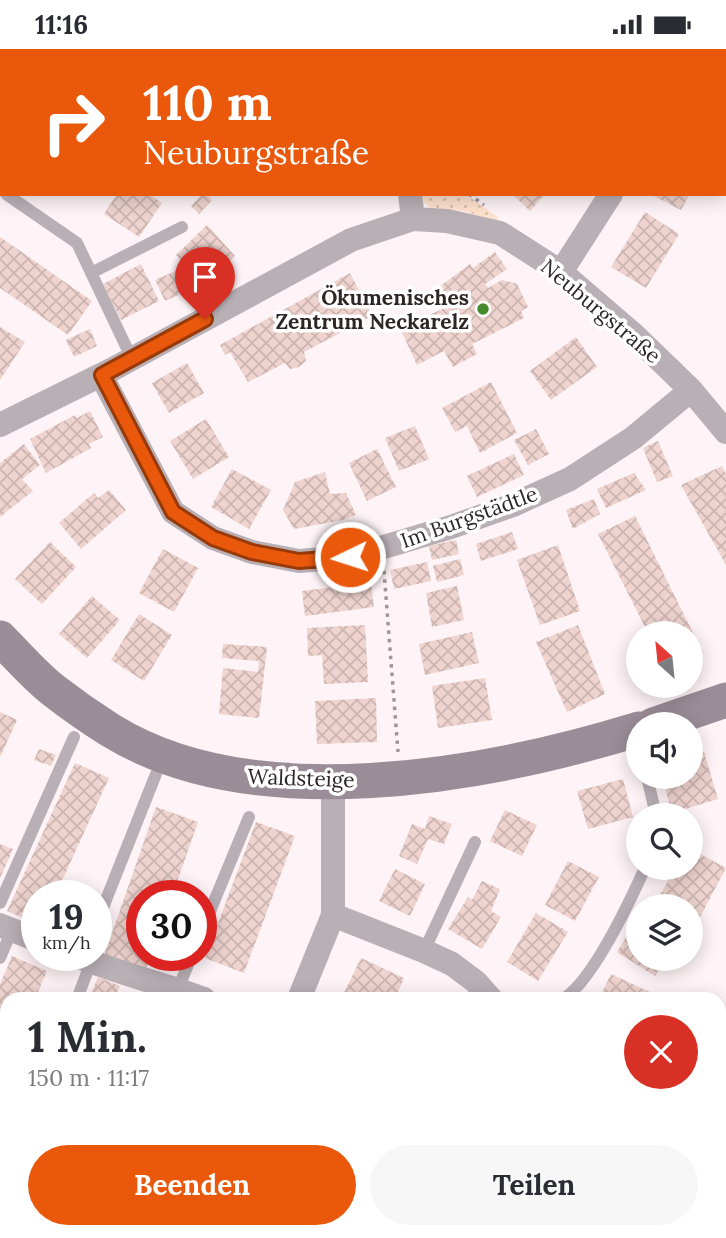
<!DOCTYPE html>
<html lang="de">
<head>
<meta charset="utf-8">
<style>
  :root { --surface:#fff; --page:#f7f7f7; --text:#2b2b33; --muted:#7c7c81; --accent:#ea580c }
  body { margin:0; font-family:Lora,serif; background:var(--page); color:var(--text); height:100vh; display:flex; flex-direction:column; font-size:26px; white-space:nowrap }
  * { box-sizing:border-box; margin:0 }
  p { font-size:23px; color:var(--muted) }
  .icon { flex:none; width:38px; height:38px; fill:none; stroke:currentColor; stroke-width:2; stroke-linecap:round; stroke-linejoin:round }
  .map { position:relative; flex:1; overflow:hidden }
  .drawer { position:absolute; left:0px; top:943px; width:726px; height:247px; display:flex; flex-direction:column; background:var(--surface); border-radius:21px 21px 0 0; box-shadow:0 4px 18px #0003 }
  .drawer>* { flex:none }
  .banner { position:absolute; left:0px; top:0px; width:726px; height:147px; box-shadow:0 4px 18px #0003; background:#ea580c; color:#fff; overflow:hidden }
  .needle { width:46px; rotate:333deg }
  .buttons { position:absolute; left:626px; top:572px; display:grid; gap:14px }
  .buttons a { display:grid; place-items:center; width:77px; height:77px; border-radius:50%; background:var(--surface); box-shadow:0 4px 18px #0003; font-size:35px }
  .speed { position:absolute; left:21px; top:831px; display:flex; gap:14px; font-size:35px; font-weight:700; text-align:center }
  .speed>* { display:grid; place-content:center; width:91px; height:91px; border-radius:50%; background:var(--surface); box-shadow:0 4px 18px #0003; line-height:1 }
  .speed small { font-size:18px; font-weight:400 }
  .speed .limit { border:10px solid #d22; background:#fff; color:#111 }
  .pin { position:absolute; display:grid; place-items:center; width:60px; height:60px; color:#fff; margin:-72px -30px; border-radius:50% 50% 50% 0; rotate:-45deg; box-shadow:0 0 7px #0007 }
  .pin .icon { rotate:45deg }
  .me { position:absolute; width:77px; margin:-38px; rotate:266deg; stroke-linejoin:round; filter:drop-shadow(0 0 5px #0008) }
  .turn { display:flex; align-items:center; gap:24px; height:147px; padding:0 28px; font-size:32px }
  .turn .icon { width:91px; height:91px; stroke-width:2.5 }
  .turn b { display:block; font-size:49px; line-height:60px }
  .round { display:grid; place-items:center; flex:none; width:74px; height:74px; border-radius:37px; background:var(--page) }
  .overview { display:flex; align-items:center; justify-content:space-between; height:119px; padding:0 28px }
  h1 { font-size:42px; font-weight:700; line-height:52px }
  .cta { display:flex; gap:14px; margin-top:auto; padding:14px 28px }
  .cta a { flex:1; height:80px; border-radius:42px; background:var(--accent); color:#fff; font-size:28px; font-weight:700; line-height:80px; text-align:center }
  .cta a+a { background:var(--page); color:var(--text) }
  .status { display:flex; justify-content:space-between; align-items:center; height:49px; padding:0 35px; background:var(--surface); direction:ltr }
  .status svg { height:19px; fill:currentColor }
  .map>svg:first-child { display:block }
  .grass { fill:url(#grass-dots) }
  .building { fill:url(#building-cross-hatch) }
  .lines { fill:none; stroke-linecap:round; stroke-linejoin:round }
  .path { stroke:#a09698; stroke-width:3.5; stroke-dasharray:3.5 5; stroke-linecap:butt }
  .lane { stroke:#b9b0b6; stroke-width:12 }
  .street { stroke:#b9b0b6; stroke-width:24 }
  .secondary { stroke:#9b8d97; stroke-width:35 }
  .route-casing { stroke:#983908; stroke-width:18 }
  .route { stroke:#ea580c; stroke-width:12 }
  .poi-dot { fill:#478a2e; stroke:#fff; stroke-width:2.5 }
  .labels { text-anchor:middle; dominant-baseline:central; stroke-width:7; stroke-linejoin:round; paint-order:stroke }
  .poi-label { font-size:21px; font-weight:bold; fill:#2e2527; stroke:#fff; text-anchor:end }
  .street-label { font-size:21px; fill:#2e2527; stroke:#fff }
</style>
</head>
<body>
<div class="status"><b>11:16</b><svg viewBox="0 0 49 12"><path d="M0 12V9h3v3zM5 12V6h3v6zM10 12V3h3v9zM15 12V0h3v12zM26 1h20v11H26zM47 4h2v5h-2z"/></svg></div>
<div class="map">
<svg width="726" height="1189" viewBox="0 0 726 1189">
  <defs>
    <pattern id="grass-dots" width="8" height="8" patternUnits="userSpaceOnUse" patternTransform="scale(1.75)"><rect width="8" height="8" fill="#ffe2ce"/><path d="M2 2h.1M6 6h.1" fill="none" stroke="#dbc2b1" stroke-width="1.8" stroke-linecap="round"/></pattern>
    <pattern id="building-cross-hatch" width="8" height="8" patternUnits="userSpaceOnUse" patternTransform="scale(1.75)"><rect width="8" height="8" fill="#eed3ce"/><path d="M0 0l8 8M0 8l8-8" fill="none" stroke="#ccb5b1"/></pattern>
  </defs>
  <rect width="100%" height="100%" fill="#fef3f6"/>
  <!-- grass -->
  <path class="grass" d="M420,145h45l33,23 -1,4 -34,-10 -32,-2 -11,-11z"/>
  <!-- building -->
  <path class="building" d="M117,145h32l13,9 -23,34 -35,-23z
    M202,145h5l5,6 -13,14 -8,-8z
    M512,145h33l-15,17z
    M650,145h40l-9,16z
    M645,163l34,22 -33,54 -35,-21z
    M207,176l28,31 -31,28 -28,-29z
    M0,188l92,64 -24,34 -68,-47z
    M495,203l12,17 -22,15 3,4 14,-8 15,4 11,23 -7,4 3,7 -52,26 5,10 -24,13 -9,-16 -27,14 -17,-37 47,-21 -12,-17 35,-26 3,4z
    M141,215l18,37 -38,19 -18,-36z
    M180,220l9,21 -24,11 -10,-21z
    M350,224l22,43 -68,36 2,9 -7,6 -9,2 -5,-6 -37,19 -18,-30 -5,3 -5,-10z
    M0,278l25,15 -25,38z
    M90,280l7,17 -23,11 -8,-17z
    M576,288l21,30 -46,33 -21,-29z
    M187,314l17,30 -35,20 -17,-30z
    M491,333l26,51 -37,20 -13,-27 -12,6 -13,-24z
    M90,362l13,26 -14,7 2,4 -45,25 -16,-34 45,-24 2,3z
    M206,370l23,38 -36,22 -23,-38z
    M415,377l14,33 -30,12 -14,-33z
    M536,380l13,25 -21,11 -14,-25z
    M658,392l15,35 -16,6 -14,-34z
    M24,395l16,21 -18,14 11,12 -33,26v-54z
    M377,400l19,38 -29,14 -18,-38z
    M514,405l10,21 -47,22 -10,-21z
    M722,417l4,8v91l-45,-80z
    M232,420l39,21 -22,39 -38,-22z
    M325,423l5,22 16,-1 10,22 -13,5 -49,9 -11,-19 12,-28z
    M634,424l12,17 -40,18 -9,-19z
    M109,441l17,20 -45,39 -22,-26 35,-30 4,5z
    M594,450l6,15 -27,15 -7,-19z
    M635,467l68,137 -12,6v-26h-43l-50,-99z
    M512,483l6,17 -37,12 -5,-17z
    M456,491l3,14 -27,6 -3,-14z
    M50,493l26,25 -34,37 -27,-25z
    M558,496l22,66 -40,14 -23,-65z
    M163,500l35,19 -24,44 -35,-19z
    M460,510l4,16 -27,7 -4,-16z
    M427,513l4,19 -37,8 -4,-19z
    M371,533l3,25 -69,9 -3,-25z
    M457,537l7,34 -32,7 -6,-34z
    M92,547l28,24 -33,38 -28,-24z
    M139,565l33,21 -28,46 -33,-21z
    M365,576l3,57 -44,2 -2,-29 -14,1 -1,-28z
    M578,576l27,69 -38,18 -31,-70z
    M472,583l7,31 -54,12 -6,-31z
    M223,595l44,3 -8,71 -40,-4 4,-46 35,4 1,-11 -37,-3z
    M485,629l7,42 -54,8 -6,-42z
    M376,649l1,44 -60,2 -2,-43z
    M0,663l17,8 -17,37z
    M39,700l17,6 -5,11 -17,-6z
    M704,703l14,47 -46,14 -10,-36h29v-21z
    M75,714l34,15 -54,118h-18v28l-30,-13z
    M623,730l10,38 -45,12 -11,-38z
    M156,758l42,15 -26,74h-30v59h9l-7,18 -41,-14z
    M505,761l32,15 -15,31 -32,-15z
    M429,767l23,8 -8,20 -16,-5 -11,25 -18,-8 13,-32 13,5z
    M256,773l39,14 -51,137 -39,-15z
    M0,795l13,5 -13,29z
    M691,800l35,19 -26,49 -9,-5v-5h-10l-21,-12 15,-27h16z
    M568,812l31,16 -24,44 -30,-16z
    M395,820l30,15 -15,32 -31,-15z
    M482,832l18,8 -9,22 10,6 -19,32 -34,-20 20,-32 4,3z
    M536,864l32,19 -30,49 -31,-19z
    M639,867v43h26l-10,17 -38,-24z
    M12,907l35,15 -12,28h-28v65l-7,16v-96z
    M361,909l43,20 -9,21h-54z
    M611,925l43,20 -2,5h-53z
    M98,928l22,9 -6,13h-25z
    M726,1015v55l-4,5 -3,-2v-56z
    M219,1183h58l-3,6h-58z
    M367,1183h36l-3,6h-22z
    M608,1183h49l-3,6h-49z"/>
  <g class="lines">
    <!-- path -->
    <path class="path" d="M41,2l2,-2
      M218,2v-2
      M470,2l1,-2
      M571,2v-2
      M0,29l2,-2
      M469,145l15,11
      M384,522l14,181"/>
    <!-- lane -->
    <path class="lane" d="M722,2l4,-1
      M6,145l71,49 55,116
      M91,224l91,-46
      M647,728l9,38
      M0,854l74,-166
      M96,876l60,-151
      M201,884l48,-116
      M424,902l51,-109
      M0,909l12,-28
      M178,940l14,-34
      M77,950l14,-37
      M563,950c30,-18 67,-98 82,-131
      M0,1082l7,3
      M0,1143l7,-17"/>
    <!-- street -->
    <path class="street" d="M674,2v-2
      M410,145l3,25
      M561,223l50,-78
      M101,326l72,137 40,26 39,14 47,9 51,-4 101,-30 62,-22 57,-26 63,-41 58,-48
      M0,376l113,-56 238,-129 62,-21 34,2 53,12 61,39 71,61 59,57 35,42
      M333,866l91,36 28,13 24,18 15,17
      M0,876l37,15
      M74,906c43,18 87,28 130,44
      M299,950l34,-84v-134
      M719,1139l7,-11
      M125,1189l11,-6
      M433,1189l3,-6
      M689,1189l4,-6"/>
    <!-- secondary -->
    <path class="secondary" d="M0,589c17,17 34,37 53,52 18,14 38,28 57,40 144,89 376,46 529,-1
      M653,676l73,-25"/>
  </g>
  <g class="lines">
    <defs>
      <path id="route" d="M205,270l-103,56 71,137 40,26 39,14 47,9 51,-4"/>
    </defs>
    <!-- route casing -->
    <use href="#route" class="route-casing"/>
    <!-- route -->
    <use href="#route" class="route"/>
  </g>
  <!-- markers -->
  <circle class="poi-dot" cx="483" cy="260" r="7"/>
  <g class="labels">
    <!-- poi labels -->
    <g class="poi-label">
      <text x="469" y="248">Ökumenisches<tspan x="469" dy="24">Zentrum Neckarelz</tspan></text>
    </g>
    <!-- street labels -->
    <g class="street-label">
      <text transform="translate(601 262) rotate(40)">Neuburgstraße</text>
      <text transform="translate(469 468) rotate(-20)">Im Burgstädtle</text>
      <text transform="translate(301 729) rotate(2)">Waldsteige</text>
    </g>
  </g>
</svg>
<div class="buttons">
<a><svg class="needle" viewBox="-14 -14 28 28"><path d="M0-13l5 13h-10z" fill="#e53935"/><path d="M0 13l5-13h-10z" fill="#7c7c81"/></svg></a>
<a><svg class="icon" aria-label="sound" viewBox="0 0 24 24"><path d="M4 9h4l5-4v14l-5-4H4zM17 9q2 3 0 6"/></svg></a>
<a><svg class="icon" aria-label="search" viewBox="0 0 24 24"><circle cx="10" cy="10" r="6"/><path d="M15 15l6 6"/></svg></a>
<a><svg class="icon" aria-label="layers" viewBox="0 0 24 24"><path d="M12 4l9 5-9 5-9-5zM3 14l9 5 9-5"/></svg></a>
</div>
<div class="speed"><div>19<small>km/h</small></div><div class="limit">30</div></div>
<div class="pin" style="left:205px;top:270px;background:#d93025"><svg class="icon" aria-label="arrive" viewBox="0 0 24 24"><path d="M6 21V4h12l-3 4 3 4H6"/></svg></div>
<svg class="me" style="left:350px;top:508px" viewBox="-20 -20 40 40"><circle r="17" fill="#ea580c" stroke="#fff" stroke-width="3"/><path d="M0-11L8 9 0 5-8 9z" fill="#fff"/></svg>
<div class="banner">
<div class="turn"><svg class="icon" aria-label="right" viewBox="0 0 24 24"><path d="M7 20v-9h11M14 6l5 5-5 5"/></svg><div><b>110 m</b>Neuburgstraße</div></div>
</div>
<section class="drawer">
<div class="overview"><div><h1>1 Min.</h1><p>150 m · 11:17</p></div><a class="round" style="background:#d93025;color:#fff"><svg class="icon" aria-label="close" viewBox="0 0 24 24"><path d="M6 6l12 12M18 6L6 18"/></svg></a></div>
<div class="cta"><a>Beenden</a><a>Teilen</a></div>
</section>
</div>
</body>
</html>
